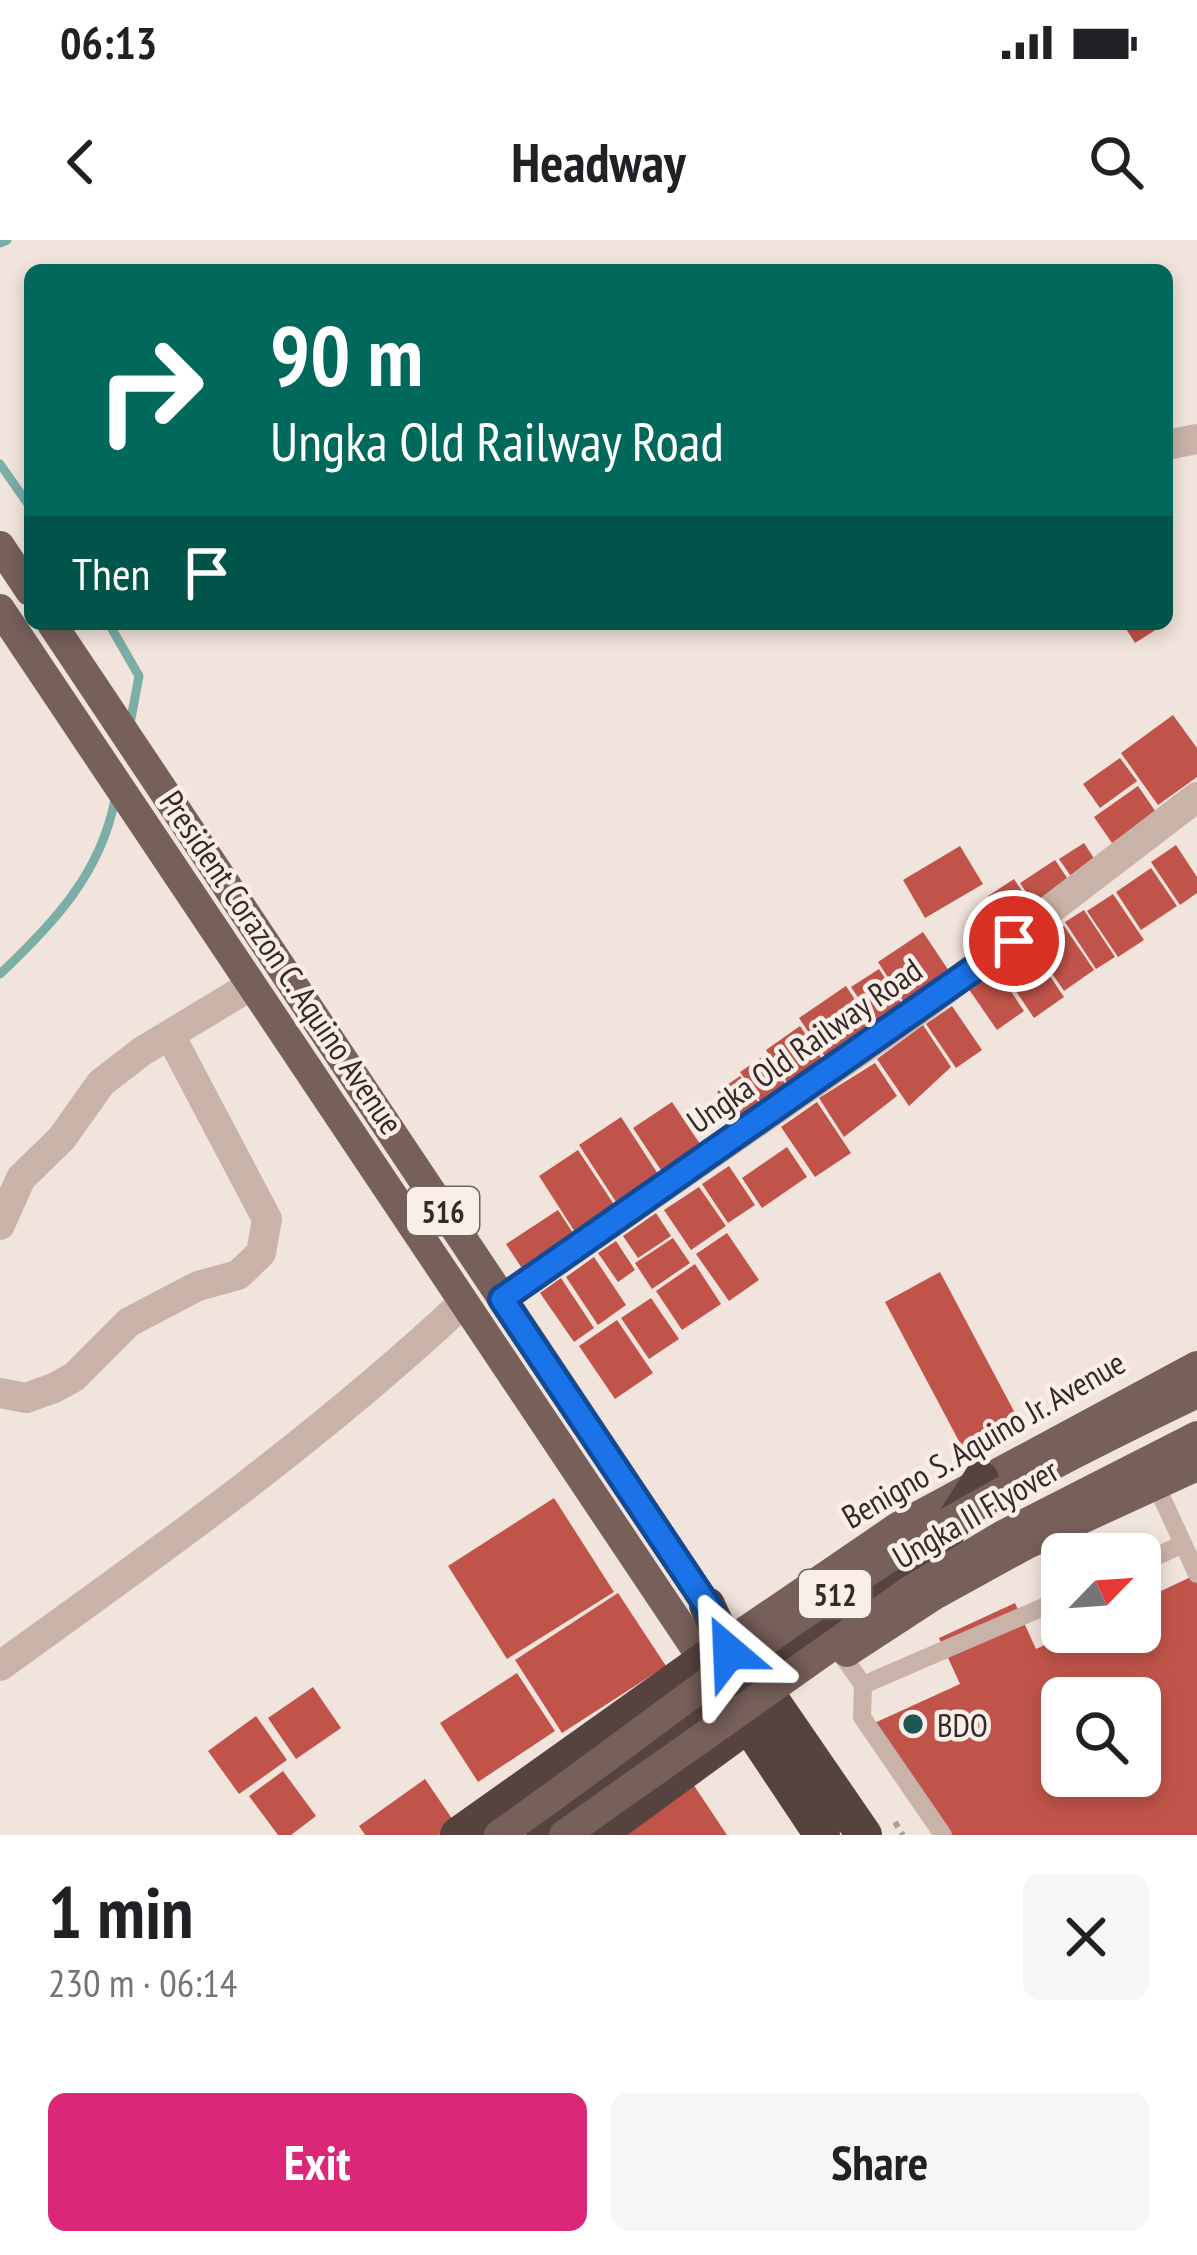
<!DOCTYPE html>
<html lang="en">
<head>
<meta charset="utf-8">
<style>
  :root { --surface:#fff; --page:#f6f6f6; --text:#202124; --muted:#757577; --accent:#db2777 }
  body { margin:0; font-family:"PT Sans Narrow",sans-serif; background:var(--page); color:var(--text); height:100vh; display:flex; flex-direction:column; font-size:45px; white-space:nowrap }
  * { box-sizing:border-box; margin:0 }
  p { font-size:39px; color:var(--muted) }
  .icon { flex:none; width:66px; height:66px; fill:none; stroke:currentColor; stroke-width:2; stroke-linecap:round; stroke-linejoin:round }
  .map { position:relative; height:1595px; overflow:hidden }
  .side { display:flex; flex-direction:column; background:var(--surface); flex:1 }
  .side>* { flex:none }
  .guide { position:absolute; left:24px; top:24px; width:1149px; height:366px; border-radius:18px; box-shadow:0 6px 18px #0003; background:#00695c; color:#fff; overflow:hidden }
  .needle { width:78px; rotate:65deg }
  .fabs { position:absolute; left:1041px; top:1293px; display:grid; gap:24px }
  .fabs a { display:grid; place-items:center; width:120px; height:120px; border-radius:18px; background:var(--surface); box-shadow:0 6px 18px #0003; font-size:60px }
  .pin { position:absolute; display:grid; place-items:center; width:102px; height:102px; color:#fff; margin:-51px; border:6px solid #fff; border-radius:50%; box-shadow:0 3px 12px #0007 }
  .me { position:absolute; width:132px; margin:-66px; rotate:334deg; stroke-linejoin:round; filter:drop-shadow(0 0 9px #0008) }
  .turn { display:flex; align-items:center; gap:42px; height:252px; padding:0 48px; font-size:54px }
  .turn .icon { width:156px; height:156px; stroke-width:2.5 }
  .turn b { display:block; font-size:84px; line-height:102px }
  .then { display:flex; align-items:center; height:114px; padding:0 48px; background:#0003; gap:24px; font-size:45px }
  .round { display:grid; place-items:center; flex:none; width:126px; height:126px; border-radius:18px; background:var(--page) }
  .overview { display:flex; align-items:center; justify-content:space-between; height:204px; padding:0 48px }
  h1 { font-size:72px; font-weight:700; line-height:90px }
  .cta { display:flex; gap:24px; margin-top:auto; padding:24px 48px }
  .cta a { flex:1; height:138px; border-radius:18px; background:var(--accent); color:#fff; font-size:48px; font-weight:700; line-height:138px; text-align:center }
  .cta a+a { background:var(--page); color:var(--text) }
  .status { display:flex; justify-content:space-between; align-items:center; height:84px; padding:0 60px; background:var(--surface); direction:ltr }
  .status svg { height:33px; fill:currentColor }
  header { display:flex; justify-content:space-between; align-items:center; height:156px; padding:0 48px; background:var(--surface); font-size:54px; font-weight:700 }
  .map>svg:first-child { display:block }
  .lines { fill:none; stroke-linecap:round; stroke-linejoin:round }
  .stream { stroke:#7cada7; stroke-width:9 }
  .building { fill:#c1544a; fill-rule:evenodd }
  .path { stroke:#b49c93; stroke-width:6; stroke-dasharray:6 6; stroke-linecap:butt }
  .lane { stroke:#c9b2a8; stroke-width:18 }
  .street { stroke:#c9b2a8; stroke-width:30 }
  .primary { stroke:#775f5a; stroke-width:30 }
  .highway { stroke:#564340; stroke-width:36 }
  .primary-bridge { stroke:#775f5a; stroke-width:30 }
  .route-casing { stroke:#114b97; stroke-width:30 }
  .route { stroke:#1a73e8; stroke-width:21 }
  .poi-dot { fill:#1f5651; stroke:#f9efe8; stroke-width:4.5 }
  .labels { text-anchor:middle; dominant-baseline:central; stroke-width:9; stroke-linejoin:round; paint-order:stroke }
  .shield { fill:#f9efe8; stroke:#706562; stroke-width:3 }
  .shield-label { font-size:30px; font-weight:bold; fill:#362a28 }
  .street-label { font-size:33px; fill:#362a28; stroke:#f9efe8 }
  .poi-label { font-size:33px; fill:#362a28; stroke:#f9efe8; text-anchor:start }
</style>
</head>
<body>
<div class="status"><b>06:13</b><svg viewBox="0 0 49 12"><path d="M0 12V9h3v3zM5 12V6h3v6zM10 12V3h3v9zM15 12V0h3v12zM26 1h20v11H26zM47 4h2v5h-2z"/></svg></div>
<header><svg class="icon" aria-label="back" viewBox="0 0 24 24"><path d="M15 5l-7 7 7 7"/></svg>Headway<svg class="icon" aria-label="search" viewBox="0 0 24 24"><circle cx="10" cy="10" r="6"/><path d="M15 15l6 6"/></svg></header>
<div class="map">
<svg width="1197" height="1595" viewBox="0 0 1197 1595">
  <rect width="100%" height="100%" fill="#f1e4dc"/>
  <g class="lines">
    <!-- stream -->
    <path class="stream" d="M0,3l7,-3
      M0,224l30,43
      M109,384l30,52 -9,48
      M0,734c54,-51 101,-101 115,-175"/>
  </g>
  <!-- building -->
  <path class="building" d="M1123,384h42l-30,19z
    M1173,475l24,33v29l-39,28 -37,-52z
    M1120,518l17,23 -37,27 -17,-24z
    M1138,546l18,26 -44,31 -18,-26z
    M1084,603l17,26 -24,16 -18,-26z
    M1176,605l21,32v16l-17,12 -29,-43z
    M960,606l23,38 -58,34 -22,-38z
    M1055,620l19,28 -35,23 -19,-28z
    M1151,628l26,38 -36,24 -25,-38z
    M1014,639l24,36 -26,18 -24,-37z
    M1113,654l31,46 -26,17 -31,-46z
    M1084,670l31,47 -19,12 -31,-47z
    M1064,686l30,44 -30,21 -30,-44z
    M923,692l30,45 -46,30 -29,-45z
    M1031,708l33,49 -30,21 -33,-49z
    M879,729l26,40 -27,18 -27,-40z
    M996,729l28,42 -27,19 -29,-42z
    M846,746l29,44 -47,31 -29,-43z
    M952,766l30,44 -26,18 -30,-44z
    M923,785l28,42 -42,39 -32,-47z
    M800,786l23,34 -35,24 -22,-34z
    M765,815l21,30 -25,17 -21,-30z
    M875,823l22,33 -53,41 -25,-39z
    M740,836l21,30 -24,16 -20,-30z
    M672,862l32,48 -39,26 -32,-48z
    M817,862l34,51 -36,24 -34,-50z
    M621,877l39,60 -42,28 -39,-60z
    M787,907l20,30 -45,31 -20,-30z
    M578,910l37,56 -40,26 -36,-56z
    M729,926l26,39 -27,18 -26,-39z
    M699,947l27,39 -35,24 -27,-40z
    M558,970l17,26 -52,34 -17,-26z
    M656,973l15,23 -33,22 -15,-22z
    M727,993l32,47 -30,21 -33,-47z
    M673,998l17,25 -38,26 -17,-26z
    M616,1001l19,29 -17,12 -20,-29z
    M594,1017l32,48 -28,20 -32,-48z
    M695,1024l26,40 -39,26 -26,-39z
    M940,1032l84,158 -55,30 -84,-158z
    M561,1038l33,50 -20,14 -34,-49z
    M651,1058l28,41 -30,20 -28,-41z
    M617,1080l36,53 -38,26 -36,-53z
    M554,1258l60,94 -107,67 -59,-93z
    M1197,1334v261h-256l-71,-110 90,-41 -21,-46 76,-35 21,46 37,-17h67v-31zM1062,1458h78v78h-78z
    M618,1353l48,73 -104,67 -47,-73z
    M517,1433l38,58 -77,51 -38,-59z
    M313,1447l28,41 -45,31 -28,-41z
    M256,1476l31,44 -48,34 -31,-43z
    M283,1531l33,45 -25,19h-13l-29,-39z
    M425,1539l30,44 -16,12h-74l-6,-9z
    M693,1544l34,51h-113z"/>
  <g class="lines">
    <!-- path -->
    <path class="path" d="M895,1582l8,13"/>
    <!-- lane -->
    <path class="lane" d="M1156,1245l41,89
      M1140,1324l43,-20
      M842,1415l21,30 -1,32 81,118
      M863,1445l199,-86"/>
    <!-- street -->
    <path class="street" d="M1167,205l30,-6
      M0,985l21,-47 41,-40 39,-55 40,-31 109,-66
      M502,1059l421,-292 274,-210
      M0,1153l26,5 28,-10 20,-11 55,-55 69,-36 40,-11 23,-22 6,-34 -96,-182
      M0,1426c160,-115 319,-228 463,-363"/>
    <!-- primary -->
    <path class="primary" d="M0,306l30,45
      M0,369l704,1052
      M52,384l679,1017 167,-114 299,-161
      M847,1412l89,-58 91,-50 170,-78"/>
    <!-- highway -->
    <path class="highway" d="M754,1493l68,102
      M767,1512l-15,-39 3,-36 28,-24 136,-89 19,-17 43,-68
      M458,1595l273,-194 133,194
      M544,1595l16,-19 163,-121 6,-42 -22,-48
      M597,1595l175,-128"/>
    <!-- primary-bridge -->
    <path class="primary-bridge" d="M499,1595c131,-92 257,-194 393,-279 98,-61 201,-113 305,-163
      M564,1595l347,-245 92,-55 194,-99"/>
  </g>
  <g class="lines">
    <defs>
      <path id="route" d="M729,1412l-22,-47 -205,-306 512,-358"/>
    </defs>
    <!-- route casing -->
    <use href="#route" class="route-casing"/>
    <!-- route -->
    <use href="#route" class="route"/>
  </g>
  <!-- markers -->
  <circle class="poi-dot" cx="913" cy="1484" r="12"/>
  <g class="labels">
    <!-- shield labels -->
    <g class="shield">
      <rect x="407" y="947" width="72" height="48" rx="9"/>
      <rect x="799" y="1330" width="72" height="48" rx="9"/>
    </g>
    <g class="shield-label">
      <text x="443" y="971">516</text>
      <text x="835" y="1354">512</text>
    </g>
    <!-- street labels -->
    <g class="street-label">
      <text transform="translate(282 722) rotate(56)">President Corazon C. Aquino Avenue</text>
      <text transform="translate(804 805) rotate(-35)">Ungka Old Railway Road</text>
      <text transform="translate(983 1199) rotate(-30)">Benigno S. Aquino Jr. Avenue</text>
      <text transform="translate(975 1273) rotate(-30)">Ungka II Flyover</text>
    </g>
    <!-- poi labels -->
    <g class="poi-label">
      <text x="937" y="1484">BDO</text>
    </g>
  </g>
</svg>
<div class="fabs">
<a><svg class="needle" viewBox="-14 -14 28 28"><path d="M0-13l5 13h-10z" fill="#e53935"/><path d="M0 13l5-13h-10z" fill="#757577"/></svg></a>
<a><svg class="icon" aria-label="search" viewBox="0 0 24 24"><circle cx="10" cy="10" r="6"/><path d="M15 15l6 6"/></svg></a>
</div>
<div class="pin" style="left:1014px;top:701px;background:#d93025"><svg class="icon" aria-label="arrive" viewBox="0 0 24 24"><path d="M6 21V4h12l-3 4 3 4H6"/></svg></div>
<svg class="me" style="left:729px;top:1412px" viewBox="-20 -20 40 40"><path d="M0-17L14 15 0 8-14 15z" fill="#1a73e8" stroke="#fff" stroke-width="4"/></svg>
<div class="guide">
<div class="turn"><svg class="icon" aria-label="right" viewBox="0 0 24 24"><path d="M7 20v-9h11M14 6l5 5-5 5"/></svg><div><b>90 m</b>Ungka Old Railway Road</div></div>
<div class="then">Then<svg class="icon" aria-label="arrive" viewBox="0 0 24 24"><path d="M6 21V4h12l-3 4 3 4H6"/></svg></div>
</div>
</div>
<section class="side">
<div class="overview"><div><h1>1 min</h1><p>230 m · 06:14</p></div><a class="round"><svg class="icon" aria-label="close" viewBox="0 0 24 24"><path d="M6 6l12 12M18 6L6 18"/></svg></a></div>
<div class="cta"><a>Exit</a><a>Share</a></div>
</section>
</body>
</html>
